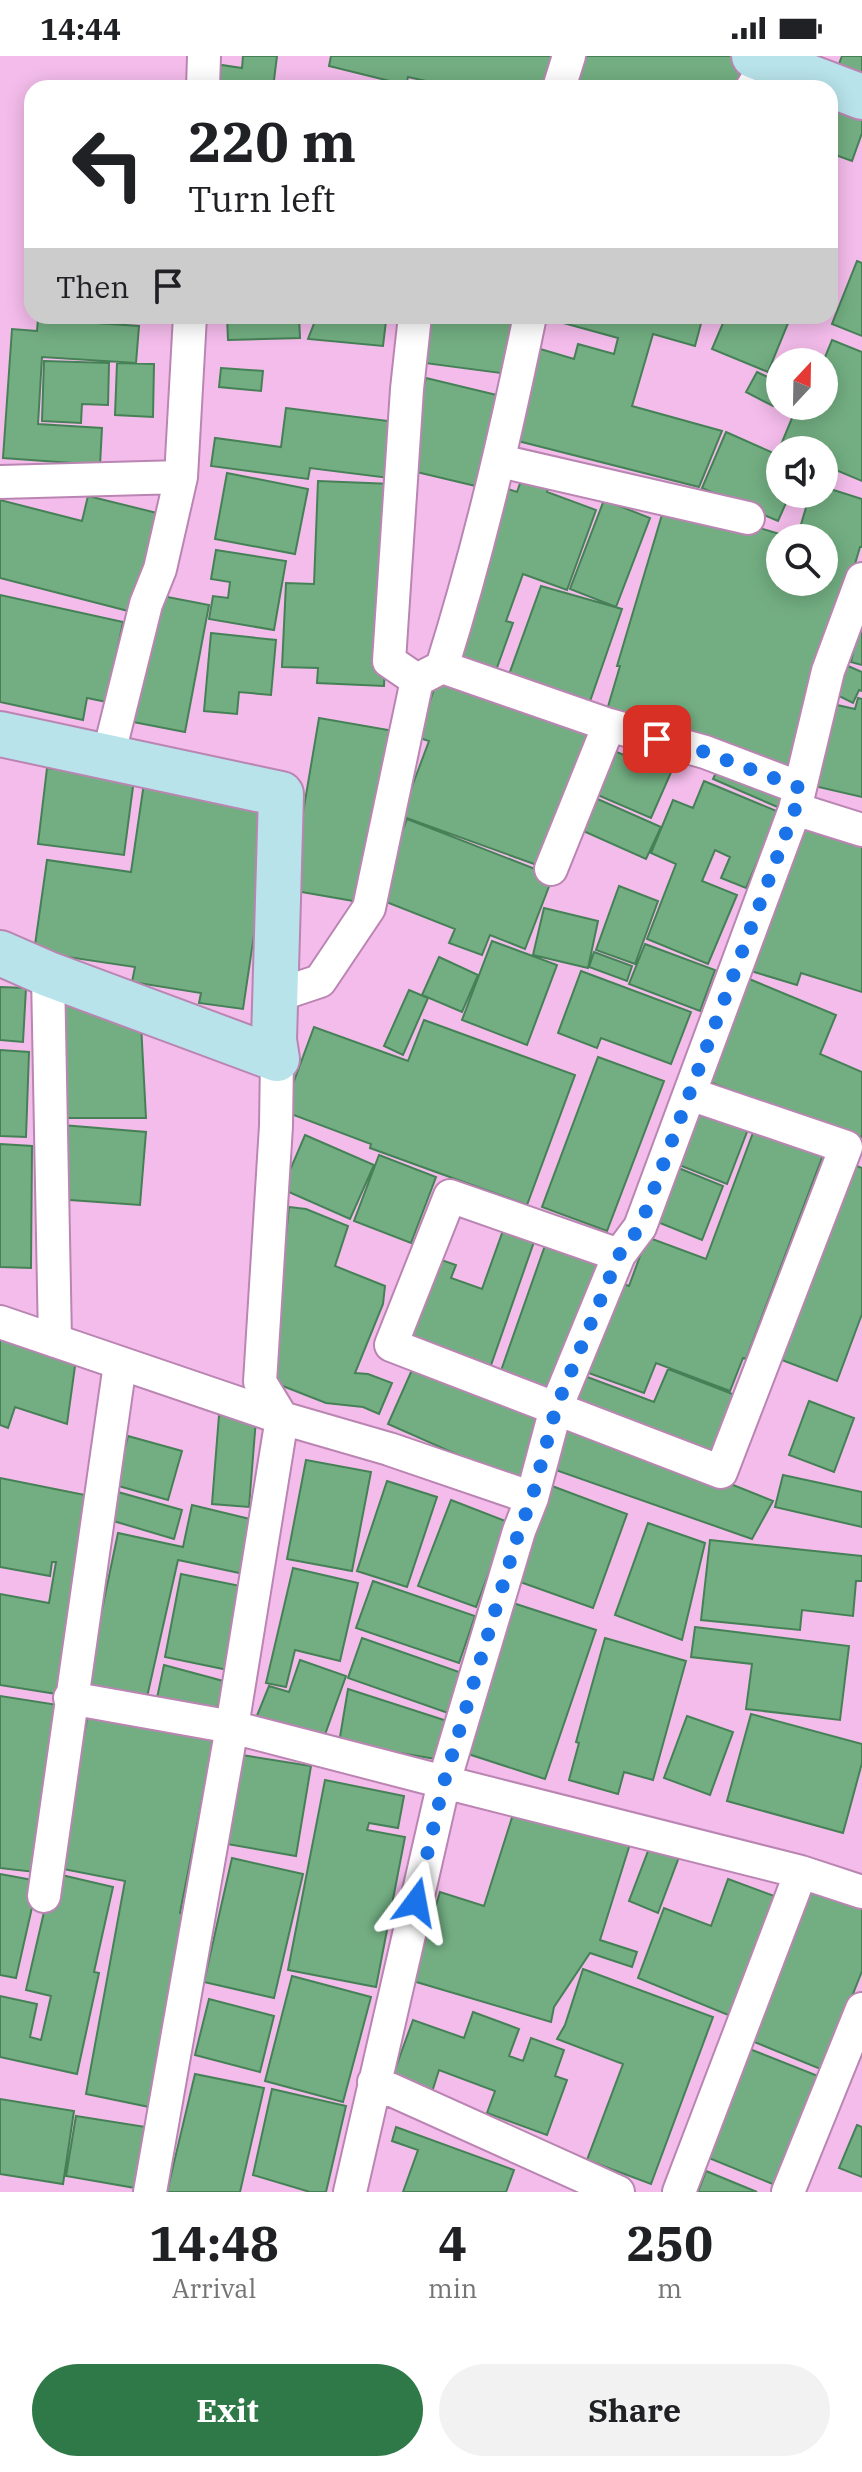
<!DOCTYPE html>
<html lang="en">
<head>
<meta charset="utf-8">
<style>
  :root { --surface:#fff; --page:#f2f2f2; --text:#202124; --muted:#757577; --accent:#2e7947 }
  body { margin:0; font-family:"IBM Plex Serif",serif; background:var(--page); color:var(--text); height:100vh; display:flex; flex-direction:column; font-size:30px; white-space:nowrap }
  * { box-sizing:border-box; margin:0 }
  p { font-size:26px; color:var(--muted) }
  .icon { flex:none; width:44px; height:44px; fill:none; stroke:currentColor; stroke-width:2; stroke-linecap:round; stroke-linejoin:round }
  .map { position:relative; height:2136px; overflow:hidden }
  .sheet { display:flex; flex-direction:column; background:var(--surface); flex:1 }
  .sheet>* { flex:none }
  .hud { position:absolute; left:24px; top:24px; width:814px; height:244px; border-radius:24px; box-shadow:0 4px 20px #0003; background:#fff; color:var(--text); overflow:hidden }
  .needle { width:52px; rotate:22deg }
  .controls { position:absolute; left:766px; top:292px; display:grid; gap:16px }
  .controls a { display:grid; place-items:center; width:72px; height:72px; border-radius:50%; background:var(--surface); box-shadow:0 4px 20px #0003; font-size:40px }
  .pin { position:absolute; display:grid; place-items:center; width:68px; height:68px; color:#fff; margin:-34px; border-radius:16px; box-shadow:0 4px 12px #0006 }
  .me { position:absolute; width:88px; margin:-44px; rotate:13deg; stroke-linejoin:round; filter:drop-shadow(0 0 6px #0008) }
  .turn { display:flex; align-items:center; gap:28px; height:168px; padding:0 32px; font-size:36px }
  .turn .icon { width:104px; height:104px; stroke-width:2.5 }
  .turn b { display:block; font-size:56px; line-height:68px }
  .then { display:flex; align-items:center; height:76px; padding:0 32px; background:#0003; gap:16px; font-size:30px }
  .eta { display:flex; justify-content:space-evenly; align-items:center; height:136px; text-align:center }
  .eta b { font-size:48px; font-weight:800; line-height:56px }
  .primary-button { display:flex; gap:16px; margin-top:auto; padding:16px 32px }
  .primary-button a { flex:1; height:92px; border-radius:48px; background:var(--accent); color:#fff; font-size:32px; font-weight:800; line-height:92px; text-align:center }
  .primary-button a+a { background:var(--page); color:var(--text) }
  .status { display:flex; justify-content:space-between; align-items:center; height:56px; padding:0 40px; background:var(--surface); direction:ltr }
  .status svg { height:22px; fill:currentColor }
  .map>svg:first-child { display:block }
  .building { fill:#73ae82; stroke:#468057; stroke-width:2 }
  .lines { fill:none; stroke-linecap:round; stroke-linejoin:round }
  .street-casing { stroke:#ba85b2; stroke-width:36 }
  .secondary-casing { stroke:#ba85b2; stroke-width:48 }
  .street { stroke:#fff; stroke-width:32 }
  .secondary { stroke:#b8e3ea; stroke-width:44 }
  .route { stroke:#1a73e8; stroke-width:14; stroke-dasharray:0 25.2 }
</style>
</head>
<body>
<div class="status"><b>14:44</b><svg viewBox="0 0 49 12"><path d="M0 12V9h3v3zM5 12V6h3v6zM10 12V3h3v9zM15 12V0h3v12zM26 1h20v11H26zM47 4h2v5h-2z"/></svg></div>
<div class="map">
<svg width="862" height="2136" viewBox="0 0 862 2136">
  <rect width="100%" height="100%" fill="#f4bceb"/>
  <!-- building -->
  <path class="building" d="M243,0h34l-4,32h-61l3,-24 27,4z
    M331,0h223l-8,32h-89l-49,-11 -2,8 -77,-19z
    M576,0h171l2,1 -13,31h-169z
    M842,0h20v35l-29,-11z
    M830,51l32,11v15l-10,28 -22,-8z
    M857,205l5,2v73l-30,-12z
    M227,260h72l1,22 -72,2z
    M317,260l69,5 -3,25 -75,-7z
    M422,260h93l-7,58 -91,-12z
    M538,260h165l-8,30 -42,-12 -21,72 90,25 -23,56 -185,-47 23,-92 37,11 4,-15 36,10 4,-16z
    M726,260h65l-23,56 -56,-23z
    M38,263l101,7 -3,37 -94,-6 -4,67 64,4 -2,37 -97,-7 9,-129 25,2z
    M832,284l30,12v129l-38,-16v-15h-38l-6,-3 17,-41h27l-1,-44z
    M44,305l65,2 -1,42 -26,-1 -1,19 -39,-2z
    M117,307l37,1 -1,53 -38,-2z
    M221,312l42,3 -2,20 -42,-4z
    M757,316l23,11v10l-7,13 -27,-14z
    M426,322l79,19 -21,91 -80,-19z
    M286,352l118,15 -7,56 -87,-11 -2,11 -97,-13 4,-28 66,9z
    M726,376l54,24v38h10l-12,27 -76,-33z
    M524,416l27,9 -4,11 49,18 -29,80 -44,-16 -17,47 7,2 -19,53 -43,-14 51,-175 15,5z
    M227,417l81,16 -13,65 -80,-15z
    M318,425l74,3 -8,202 -67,-3 1,-15 -36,-1 4,-84 28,1z
    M824,431l38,12v48h-2l-66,223 -190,-50 16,-54h-3l47,-158 32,1 97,29h-13v44h44v-44h-27l13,-44h14z
    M88,440l69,17 -25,99 -132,-34v-78l82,21z
    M604,444l46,18 -34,89 -46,-18z
    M216,494l70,11 -12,69 -65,-11 4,-23 15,2 2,-16 -19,-3z
    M541,530l81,23 -35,101 -80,-30z
    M0,539l123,27 -16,80 -20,-4 -4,22 -83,-18z
    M157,539l52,10 -24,127 -52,-10z
    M862,556v53l-11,-3z
    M211,577l65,7 -5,55 -32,-3 -2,22 -33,-3z
    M848,610l14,6v19l-3,-1 -6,13 -18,-9z
    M440,617l153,57 -45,139 -147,-53 28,-75 -12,-4z
    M858,642l4,1v98l-52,-12 18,-82 27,6z
    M319,662l75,13 -29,172 -75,-13z
    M642,690l34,15 -25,57 -58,-25 19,-43 24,10z
    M720,708l69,31 -7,14 -69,-30z
    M47,712l87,11 -10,76 -86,-11z
    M704,725l75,31 -33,76 -25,-10 9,-21 -15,-7 -13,31 35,14 -29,69 -61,-25 29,-75 -25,-11 22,-53 20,8z
    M144,727l129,24 -30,202 -44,-6 2,-10 -69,-11 3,-15 -101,-15 13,-92 84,12z
    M584,737l77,34 -15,32 -74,-33z
    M407,763l146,57 -28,73 -35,-14 -8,20 -33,-12 6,-14 -79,-31z
    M799,763l63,20v153l-61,-19 -4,12 -46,-14z
    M619,830l39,15 -23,63 -39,-14z
    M544,852l54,13 -10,47 -55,-13z
    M492,885l65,24 -30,80 -65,-25z
    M645,888l70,26 -15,41 -71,-27z
    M594,896l38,14 -5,15 -38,-14z
    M439,901l39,18 -16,37 -40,-17z
    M581,915l110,41 -20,52 -70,-26 -4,10 -39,-15z
    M742,920l94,39 -16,39 42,18v63l-4,8 -158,-65z
    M0,931l26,1 -3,54 -23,-2z
    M409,934l19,8 -25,57 -19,-9z
    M54,938l87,30 5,94h-93z
    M424,964l151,55 -48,130 -157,-57 1,-4 -88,-33 31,-84 94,34z
    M0,994l29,2 -3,85 -26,-1z
    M598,1001l66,24 -57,150 -65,-24z
    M697,1047l53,21 -23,60 -53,-21z
    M757,1066l69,25 -80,212 -3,-1 -13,33 -74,-28 -12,30 -61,-22 34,-89 12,4 18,-49 59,22z
    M62,1069l84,7 -6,73 -84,-6z
    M305,1079l69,30 -24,54 -68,-30z
    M0,1088l32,2 -1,122 -31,-1z
    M379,1099l57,22 -25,66 -57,-22z
    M671,1109l52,21 -21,54 -52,-21z
    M854,1109l8,3v146l-25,67 -58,-22z
    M289,1151l17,2 42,17 -13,40 50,20 -2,18 -28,69 13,1 24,9 -13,31 -16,-7 -37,-4 -56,-22z
    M505,1169l31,11 -46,132 -89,-31 29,-81 26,9 -5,13 31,11z
    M548,1181l59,21 -56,140 -54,-16z
    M0,1276l76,27 -9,65 -52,-17 -7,21 -8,-3z
    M415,1307l131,58 -27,61 -131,-58z
    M668,1313l67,26 -24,63 -140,-55 11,-28 72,27z
    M809,1345l45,17 -20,54 -45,-17z
    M219,1359l37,4 -7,88 -37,-3z
    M566,1362l207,83 -21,38 -205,-72z
    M128,1380l54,15 -14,49 -53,-15z
    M306,1404l65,12 -19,99 -65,-12z
    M783,1419l79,17v35l-87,-20z
    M0,1422l90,18 -27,199 -63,-10v-91l49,9 7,-41h-4l-2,14 -50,-9z
    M387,1425l50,16 -30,90 -50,-16z
    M544,1427l83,31 -34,94 -84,-30z
    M118,1436l64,18 -8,29 -64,-19z
    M451,1444l57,22 -32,85 -58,-21z
    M192,1449l58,14 -6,55 -66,-14 -31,137 -61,-11 32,-153 65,14z
    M648,1467l57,20 -23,97 -67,-25z
    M710,1484l152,16v25h-6l-3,35 -51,-6 -2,20 -99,-10z
    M293,1512l65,15 -18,78 -45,-11 -9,37 -20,-4z
    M181,1518l64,13 -17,83 -63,-13z
    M373,1525l102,35 -16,47 -103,-35z
    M510,1546l86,28 -51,149 -86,-28z
    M695,1571l154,19 -9,74 -94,-11 6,-45 -61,-7z
    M362,1582l100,35 -14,40 -100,-35z
    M605,1582l81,23 -33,119 -29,-8 -6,22 -49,-14 10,-37 -3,-1z
    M300,1604l46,16 -23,64 -69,-17 15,-37 20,6z
    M164,1609l63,17 -10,26 -60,-10z
    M348,1633l99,32 -5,39 -103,-17z
    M0,1640l58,9 -23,167 -35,-4z
    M89,1653l126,25 -35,179 11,2 -37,193 -68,-14 39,-213 -67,-13z
    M751,1658l111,30v19l-19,70 -116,-32z
    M687,1660l46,16 -23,63 -46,-17z
    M242,1699l69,11 -15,90 -69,-12z
    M325,1724l79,16 -6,32 -29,-5 -2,7 38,7 -29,150 -88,-17z
    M515,1752l115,36 -30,96 37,12 -5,15 -42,-14 -36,54 -3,15 -138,-41 27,-89 44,14z
    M653,1782l29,11 -24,64 -29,-12z
    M232,1802l71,16 -29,124 -70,-16z
    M53,1817l60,14 -19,85 5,1 -22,101 -77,-17v-61l37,8 -7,33 11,3 10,-44 -25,-6z
    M0,1818l38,7 -22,97 -16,-3z
    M728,1823l49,18 -44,120 -95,-39 26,-70 47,18z
    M808,1827l54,21v67l-39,99 -76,-31z
    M583,1913l130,48 -62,167 -64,-24 36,-96 -66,-25 8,-14z
    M292,1920l79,21 -28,105 -78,-21z
    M209,1943l65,17 -14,56 -65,-17z
    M473,1956l46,17 -10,27 14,5 8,-23 33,12 -9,26 12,4 -20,55 -60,-22 8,-22 -56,-21 -7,22 -40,-14 21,-58 51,18z
    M742,1990l76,30 -43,109 -76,-31z
    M195,2018l69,14 -24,104h-73z
    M272,2033l74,17 -20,86h-16l-57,-17z
    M0,2043l74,12 -11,73 -63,-10z
    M76,2060l76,12 -11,61 -75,-13z
    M857,2069l5,2v50l-23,-9z
    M396,2071l118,43 -8,22h-103l15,-42 -26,-9z
    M706,2115l51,21h-59z"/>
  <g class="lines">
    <defs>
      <path id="street" d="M203,32l1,-32
        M559,32l10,-32
        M752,32l16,-26
        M500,405l248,57
        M0,426l181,-5 9,-161
        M862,523l-34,92 -33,138 67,21
        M442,611c37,-118 63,-230 88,-351
        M417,624l25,-13 167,58 96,27 95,36
        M108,701l38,-153 14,-35 21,-92
        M795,753l-155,418 -21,28 -63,153 -24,90 -13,33 -75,251 357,90 61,20
        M551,813l58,-144
        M48,918l7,367
        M275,940l45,-15 49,-73 48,-228 -28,-19 18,-272 8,-73
        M619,1199l-169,-59 -59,149 330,127 125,-325 -156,-53
        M0,1266l282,96 -22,-36 16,-256 1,-67
        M70,1642l162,29 212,55 -94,410
        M44,1840l76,-532
        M374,2026l244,110
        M150,2136l82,-465 50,-309 107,31 143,49
        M679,2136l122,-320
        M788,2136l74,-183"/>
      <path id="secondary" d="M754,0l108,41
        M0,678l281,60 -7,246 3,19 -229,-85 -48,-21"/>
    </defs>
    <!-- street casing -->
    <use href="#street" class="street-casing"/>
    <!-- secondary casing -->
    <use href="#secondary" class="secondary-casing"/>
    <!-- street -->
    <use href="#street" class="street"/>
    <!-- secondary -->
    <use href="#secondary" class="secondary"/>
  </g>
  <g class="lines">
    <!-- route -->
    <path class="route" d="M416,1846l28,-120 75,-251 13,-33 24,-90 63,-153 21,-28 155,-418 5,-21 -95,-36 -48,-13"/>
  </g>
</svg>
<div class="controls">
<a><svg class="needle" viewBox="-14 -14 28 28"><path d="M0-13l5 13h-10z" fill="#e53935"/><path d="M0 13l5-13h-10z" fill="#757577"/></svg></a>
<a><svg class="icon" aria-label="sound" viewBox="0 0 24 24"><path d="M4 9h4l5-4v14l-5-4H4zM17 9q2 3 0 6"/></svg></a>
<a><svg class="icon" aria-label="search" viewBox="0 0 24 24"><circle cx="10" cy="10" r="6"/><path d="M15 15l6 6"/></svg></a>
</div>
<div class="pin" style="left:657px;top:683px;background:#d93025"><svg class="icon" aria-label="arrive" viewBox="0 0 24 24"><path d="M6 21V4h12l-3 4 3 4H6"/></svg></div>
<svg class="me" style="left:416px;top:1846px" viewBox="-20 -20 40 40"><path d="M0-17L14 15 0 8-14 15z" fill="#1a73e8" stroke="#fff" stroke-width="4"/></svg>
<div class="hud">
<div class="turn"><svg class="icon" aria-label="left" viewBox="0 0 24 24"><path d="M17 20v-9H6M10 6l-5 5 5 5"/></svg><div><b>220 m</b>Turn left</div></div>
<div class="then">Then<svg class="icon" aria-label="arrive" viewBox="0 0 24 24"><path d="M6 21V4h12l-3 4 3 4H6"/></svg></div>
</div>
</div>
<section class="sheet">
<div class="eta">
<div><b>14:48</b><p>Arrival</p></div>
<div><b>4</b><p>min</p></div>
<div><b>250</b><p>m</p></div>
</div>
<div class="primary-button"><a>Exit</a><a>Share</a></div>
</section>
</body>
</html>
